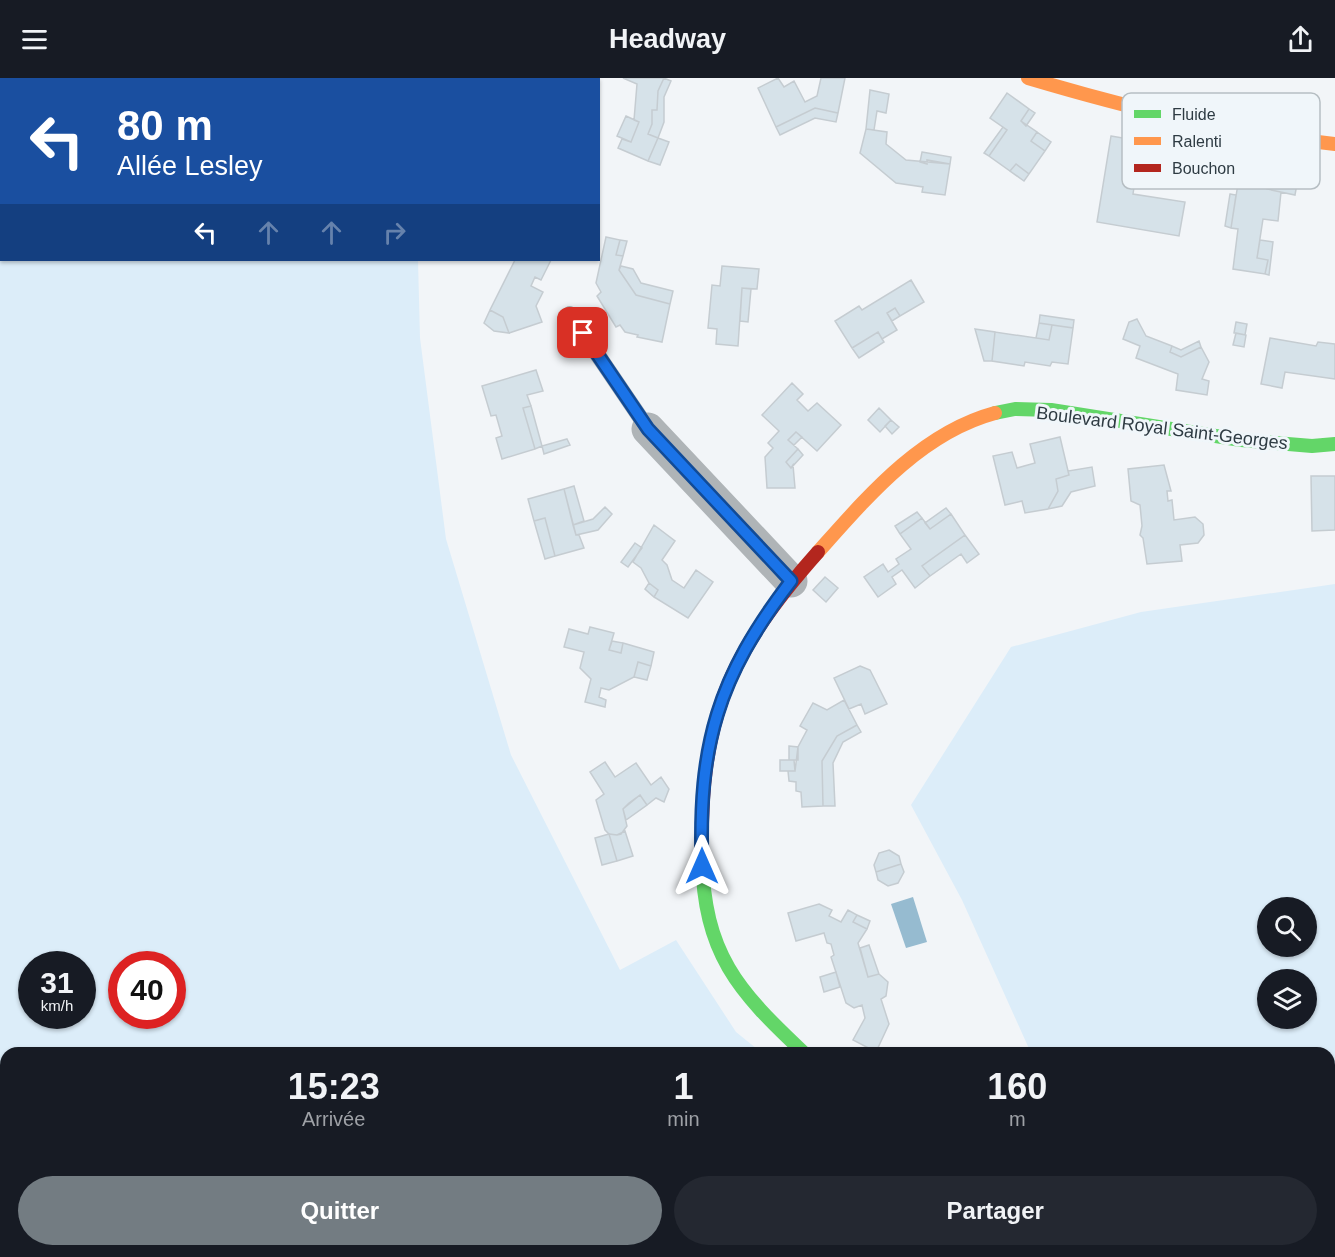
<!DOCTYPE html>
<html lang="fr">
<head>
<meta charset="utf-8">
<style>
  :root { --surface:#171b24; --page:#242831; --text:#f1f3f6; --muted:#9ea1a6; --accent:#737c82 }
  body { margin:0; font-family:Helvetica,sans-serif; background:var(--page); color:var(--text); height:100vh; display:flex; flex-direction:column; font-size:22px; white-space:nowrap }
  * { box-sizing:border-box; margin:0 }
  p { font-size:20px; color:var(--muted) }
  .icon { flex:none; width:33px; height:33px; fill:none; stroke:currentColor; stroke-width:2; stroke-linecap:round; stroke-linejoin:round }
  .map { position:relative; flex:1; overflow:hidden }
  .panel { position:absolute; left:0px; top:969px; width:1335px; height:210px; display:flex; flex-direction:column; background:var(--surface); border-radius:18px 18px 0 0; box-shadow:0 2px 4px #0004 }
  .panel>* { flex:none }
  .hud { position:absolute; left:0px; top:0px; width:600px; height:183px; box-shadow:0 2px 4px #0004; background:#1a4fa0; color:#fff; overflow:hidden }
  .buttons { position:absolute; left:1257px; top:819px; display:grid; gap:12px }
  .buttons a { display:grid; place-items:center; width:60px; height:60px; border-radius:50%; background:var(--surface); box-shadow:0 2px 4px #0004; font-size:30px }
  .speed { position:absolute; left:18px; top:873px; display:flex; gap:12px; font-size:30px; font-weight:700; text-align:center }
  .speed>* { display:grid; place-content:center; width:78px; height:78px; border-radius:50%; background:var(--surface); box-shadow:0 2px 4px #0004; line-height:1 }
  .speed small { font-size:15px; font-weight:400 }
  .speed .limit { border:9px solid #d22; background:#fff; color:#111 }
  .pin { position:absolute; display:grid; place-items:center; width:51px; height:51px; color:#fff; margin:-26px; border-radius:12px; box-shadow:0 3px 9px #0006 }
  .me { position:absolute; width:66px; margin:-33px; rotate:0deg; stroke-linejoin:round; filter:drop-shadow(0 0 4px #0008) }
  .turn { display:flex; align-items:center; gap:21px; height:126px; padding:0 18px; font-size:27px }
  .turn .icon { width:78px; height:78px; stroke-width:2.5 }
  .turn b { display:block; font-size:42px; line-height:51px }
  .lanes { display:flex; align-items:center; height:57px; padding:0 18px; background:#0003; justify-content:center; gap:30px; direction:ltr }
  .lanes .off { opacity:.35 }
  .eta { display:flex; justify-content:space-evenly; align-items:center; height:102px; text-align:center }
  .eta b { font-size:36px; font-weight:800; line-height:42px }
  .cta { display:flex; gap:12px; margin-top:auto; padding:12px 18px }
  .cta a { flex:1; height:69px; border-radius:36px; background:var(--accent); color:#fff; font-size:24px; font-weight:800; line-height:69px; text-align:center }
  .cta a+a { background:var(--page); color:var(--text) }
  header { display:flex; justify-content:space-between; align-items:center; height:78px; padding:0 18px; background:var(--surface); font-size:27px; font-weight:800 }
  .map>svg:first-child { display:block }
  .green { fill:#dcedf9; fill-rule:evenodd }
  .water { fill:#96bbd0 }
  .building { fill:#d6e2e9; stroke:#c5ccd1; stroke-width:1.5 }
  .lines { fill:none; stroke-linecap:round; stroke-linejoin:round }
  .lane { stroke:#afb4b7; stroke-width:16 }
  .street { stroke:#afb4b7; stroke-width:33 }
  .fast { stroke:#63d668; stroke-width:14 }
  .slow { stroke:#ff974d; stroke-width:14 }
  .jam { stroke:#b3261e; stroke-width:14 }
  .route-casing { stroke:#114b97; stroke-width:15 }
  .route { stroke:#1a73e8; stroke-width:10 }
  .labels { text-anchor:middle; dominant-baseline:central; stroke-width:6; stroke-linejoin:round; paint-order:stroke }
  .street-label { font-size:18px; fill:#2e3b43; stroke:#f0f6fa }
  .key { fill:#f0f6fa; stroke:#b6bec3; stroke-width:1.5 }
  .key-label { font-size:16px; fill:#2e3b43 }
</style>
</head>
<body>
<header><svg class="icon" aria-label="menu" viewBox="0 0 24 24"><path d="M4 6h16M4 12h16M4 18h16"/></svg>Headway<svg class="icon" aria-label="share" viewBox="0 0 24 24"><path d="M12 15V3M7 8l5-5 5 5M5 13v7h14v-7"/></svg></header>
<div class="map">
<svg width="1335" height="1179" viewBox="0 0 1335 1179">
  <rect width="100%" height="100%" fill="#f2f5f8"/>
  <!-- green -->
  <path class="green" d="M0,0h584l-582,2v180h416l2,78 26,201 65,216 109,215 56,-30 60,92 26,21h-756v198h890l5,6h-901zM32,886h50v52h-50zM122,886h50v52h-50z
    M1335,506v673h-225l-2,-6h221v-198h-298l-69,-153 -51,-95 100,-158 130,-35zM1268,830h38v38h-38zM1268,902h38v38h-38z"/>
  <!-- water -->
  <path class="water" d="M913,819l14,45 -21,6 -15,-44z"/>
  <!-- building -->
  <path class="building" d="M623,0h41l-6,13 -1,19h-5v14l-4,10 10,4 -10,23 -30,-13 4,-9 9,3 8,-20 -5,-2 3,-36z
    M664,0l7,3 -7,16v25l-6,16 -10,-4 4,-10v-14h5l1,-19z
    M778,0l6,9 10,-6 11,21 12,-6 4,-18h24l-7,35 -23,-5 -39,19 -18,-39z
    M870,12l19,4 -3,19 -9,-2 -3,19 -8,-1z
    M1007,15l22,16 -8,12 16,11 -6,9 14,10 -16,23 -13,-10 -6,7 -21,-15 18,-26 -17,-12z
    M815,30l23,5 -2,9 -21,-4 -35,17 -4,-8z
    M1029,31l6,4 -9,13 -5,-5z
    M626,38l13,6 -8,20 -14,-6z
    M1003,49l4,3 -18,26 -5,-3z
    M866,51l21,3 -1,12 20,16 44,4 -5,31 -23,-3 1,-5 -27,-4 -36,-30z
    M1037,54l14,10 -6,9 -14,-10z
    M1111,58l30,5 -8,53 52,8 -6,34 -82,-14z
    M658,60l11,4 -9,23 -12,-4z
    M922,74l29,5 -1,7 -23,-4v4l-7,-2z
    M1254,82l18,3 -5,26 14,3 -3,29 -15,-2 -6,39 11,2 -3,14 -32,-5 5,-40 -7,-1 9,-57 12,2z
    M1272,85l28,4 -5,28 -28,-6z
    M1016,86l13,10 -5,7 -14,-10z
    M1230,116l6,1 -5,33 -6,-2z
    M606,159l14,3 -4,15 7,1 -4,14 17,25 34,9 -8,38 -25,-5 1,-2 -13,-3 -5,-7 -4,2 -19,-31 4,-4 -5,-9z
    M620,162l7,1 -4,15 -7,-1z
    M1260,162l13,2 -4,33 -4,-1 3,-14 -11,-2z
    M515,182h36l-10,20 -6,-3 -4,9 12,6 -7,14 6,16 -33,11 -6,-16 -13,-7z
    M621,188l12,3 8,14 32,8 -3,13 -34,-9 -17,-25z
    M722,188l37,3 -2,20 -15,-1 -4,58 -22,-2 1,-15 -9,-1 4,-43 8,1z
    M911,202l13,22 -24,14 -5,-8 -8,5 10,17 -15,9 -4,-7 -26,16 -17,-27 24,-15 3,4z
    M742,210l9,1 -3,33 -8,-1z
    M895,230l5,8 -8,5 -5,-8z
    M490,232l13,7 6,16 -15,-2 -10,-8z
    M1040,237l34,5 -1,8 -34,-5z
    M1137,241l9,17 26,10 -2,6 11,5 20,-10 8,15 -7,17 7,2 -2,14 -31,-5 2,-16 -42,-16 4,-12 -17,-7 6,-17z
    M1236,244l11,2 -2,11 -11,-2z
    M1039,245l13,2 -3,15 -13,-2z
    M1052,247l21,3 -5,36 -16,-2 -2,4 -25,-4 -1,4 -32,-5 3,-29 54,8z
    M975,251l20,3 -3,29h-8z
    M878,254l6,10 -25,16 -7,-10z
    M1236,255l10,2 -2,12 -11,-2z
    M1270,260l46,8 2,-4 17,2v35l-50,-7 -3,16 -21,-4z
    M1199,263l2,6 -20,10 -11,-5 2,-6 9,4z
    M536,292l7,21 -16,4 4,11 -8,2 12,41 -33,10 -6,-21 6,-2 -6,-21 -5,1 -9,-30z
    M792,305l11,11 -6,6 11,11 9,-8 24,22 -24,26 -21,-19 -8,8 10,9 -12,13 5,6 2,-3 2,23h-28l-2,-31 8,-9 -5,-5 11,-12 -17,-16z
    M531,328l11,40 -7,3 -12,-41z
    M879,330l12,12 -11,12 -12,-12z
    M891,342l8,7 -7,7 -7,-8z
    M796,354l6,5 -8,8 -6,-5z
    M1060,359l9,38 -13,4 2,12 -10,18 -23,4 -3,-12 -17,4 -12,-49 19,-4 5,16 18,-5 -5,-19z
    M567,361l3,6 -26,9 -2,-8z
    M798,371l5,6 -12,13 -5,-6z
    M1164,387l7,26h-4l1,10 4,-1 2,20 21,-3 8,7 1,11 -6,8 -18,2 2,16 -35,3 -4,-26 -3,-3 2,-9 -2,-21 -9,-4 -3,-32z
    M1092,389l3,19 -24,6 -9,14 -14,3 10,-18 -2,-12 13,-4 -1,-4z
    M1311,398h24v54l-23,1z
    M574,408l10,35 -11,4 -9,-36z
    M564,411l12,46h3l5,13 -29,8 -10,-38 -11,3 -6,-22z
    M605,429l7,7 -14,16 -22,5 -3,-10 20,-6z
    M946,430l5,6 -21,15 -5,-6z
    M917,434l5,6 -22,16 -5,-8z
    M951,436l14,21 -43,31 8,10 -15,12 -13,-18 -10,7 4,7 -18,13 -14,-20 19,-13 5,8 11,-8 -3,-5 15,-10 -11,-15 22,-16 8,11z
    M545,440l10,38 -10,3 -11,-38z
    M654,447l21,16 -13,19 5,5 5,15 12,8 12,-18 17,12 -25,36 -34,-21 4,-7 -9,-7 -8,-15 -8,-6z
    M965,457l14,19 -12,9 -6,-9 -31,22 -8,-10z
    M635,465l7,5 -14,19 -7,-5z
    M825,499l13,11 -12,14 -13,-12z
    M649,505l9,7 -4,7 -9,-8z
    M590,549l24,6 -5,17 12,3 2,-10 31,9 -3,14 -13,-4 -4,15 -25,13 -8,-2 -2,9 7,3 -1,7 -20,-5 6,-23 -11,-11 4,-16 -20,-5 5,-18 19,5z
    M612,563l11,2 -2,10 -12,-3z
    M638,584l13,4 -4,14 -13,-3z
    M860,588l10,4 17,34 -22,10 -4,-10 -12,5 -15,-31z
    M844,622l13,25 -20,11 -15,25 1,45 -21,1 -1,-15 -5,-1v-9l-7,-1 -1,-10h7l3,-24 9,-17 -7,-4 13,-23 14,7z
    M857,647l4,7 -18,10 -10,21 2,43h-12l-1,-45 15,-25z
    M789,668l9,1v13h-9z
    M780,682h14l1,11h-15z
    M605,684l10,15 21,-14 15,22 10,-8 8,12 -5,13 -8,-4 -9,7 -7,-10 -11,8 -6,6 4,17 -6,8 -4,1 -8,-1 -4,-4 -9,-30 8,-6 -14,-22z
    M640,717l7,10 -21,15 -3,-11z
    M625,753l8,25 -16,5 -8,-27 8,1z
    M609,756l8,27 -15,4 -7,-27z
    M889,772l10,6 2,8 -25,8 -2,-7 5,-12z
    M901,786l3,8 -6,11 -10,3 -10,-6 -2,-8z
    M819,826l13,6 -3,6 12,6 7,-12 9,5 -4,7 14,7 -9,14 10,34 11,-3 9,8 -2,14 -5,3 8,25 -13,28 -23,-12 12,-22 -3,-13 -8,3 -8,-5 -15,-46 3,-2 -3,-11 -4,-1 -3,-10 -28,8 -8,-28z
    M857,837l13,6 -3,8 -14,-7z
    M869,867l10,29 -11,3 -8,-29z
    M836,894l4,15 -16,5 -4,-15z
    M995,1173h16l4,6h-30z"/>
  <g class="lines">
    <!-- lane -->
    <path class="lane" d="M570,236l78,115"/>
    <!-- street -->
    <path class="street" d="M648,351l143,152
      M916,1173l4,6"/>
    <!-- fast -->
    <path class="fast" d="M995,335l20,-4 36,1 190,30 71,6 23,-2
      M702,779c2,97 35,133 102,196"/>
    <!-- slow -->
    <path class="slow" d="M1028,0c101,30 202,55 307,66
      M818,474c50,-56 103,-119 177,-139"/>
    <!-- jam -->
    <path class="jam" d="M702,779c-3,-135 26,-204 116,-305"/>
  </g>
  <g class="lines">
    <defs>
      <path id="route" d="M583,255l65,96 143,152c-74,97 -93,164 -89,285"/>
    </defs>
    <!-- route casing -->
    <use href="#route" class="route-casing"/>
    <!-- route -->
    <use href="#route" class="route"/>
  </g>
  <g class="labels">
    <!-- street labels -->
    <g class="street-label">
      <text transform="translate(1162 350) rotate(7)">Boulevard Royal Saint-Georges</text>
    </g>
  </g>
  <!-- legend -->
  <rect x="1122" y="15" width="198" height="96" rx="9" class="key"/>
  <rect x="1134" y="32" width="27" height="8" fill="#63d668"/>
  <rect x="1134" y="59" width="27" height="8" fill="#ff974d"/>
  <rect x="1134" y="86" width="27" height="8" fill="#b3261e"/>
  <g class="key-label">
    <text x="1172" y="42">Fluide</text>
    <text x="1172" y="69">Ralenti</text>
    <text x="1172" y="96">Bouchon</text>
  </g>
</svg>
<div class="buttons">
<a><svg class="icon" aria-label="search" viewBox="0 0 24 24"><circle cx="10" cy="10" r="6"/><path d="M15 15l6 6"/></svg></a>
<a><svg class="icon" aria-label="layers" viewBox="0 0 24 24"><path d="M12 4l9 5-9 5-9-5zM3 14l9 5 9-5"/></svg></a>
</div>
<div class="speed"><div>31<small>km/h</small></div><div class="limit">40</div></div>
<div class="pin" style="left:583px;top:255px;background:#d93025"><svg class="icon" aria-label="arrive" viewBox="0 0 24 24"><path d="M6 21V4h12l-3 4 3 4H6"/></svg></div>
<svg class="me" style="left:702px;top:788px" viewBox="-20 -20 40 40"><path d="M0-17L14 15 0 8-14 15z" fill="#1a73e8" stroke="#fff" stroke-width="4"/></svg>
<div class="hud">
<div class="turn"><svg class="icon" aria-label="left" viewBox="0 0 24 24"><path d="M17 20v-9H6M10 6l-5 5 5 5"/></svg><div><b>80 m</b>Allée Lesley</div></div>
<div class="lanes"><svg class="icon" aria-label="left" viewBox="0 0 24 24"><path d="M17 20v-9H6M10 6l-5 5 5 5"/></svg><svg class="icon off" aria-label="ahead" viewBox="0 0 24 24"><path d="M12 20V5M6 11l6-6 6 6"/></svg><svg class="icon off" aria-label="ahead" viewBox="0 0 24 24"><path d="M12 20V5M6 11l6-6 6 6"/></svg><svg class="icon off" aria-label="right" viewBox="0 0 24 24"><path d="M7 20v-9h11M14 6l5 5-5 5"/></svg></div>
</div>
<section class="panel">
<div class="eta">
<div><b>15:23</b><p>Arrivée</p></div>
<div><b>1</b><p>min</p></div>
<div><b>160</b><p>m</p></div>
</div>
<div class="cta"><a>Quitter</a><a>Partager</a></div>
</section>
</div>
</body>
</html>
